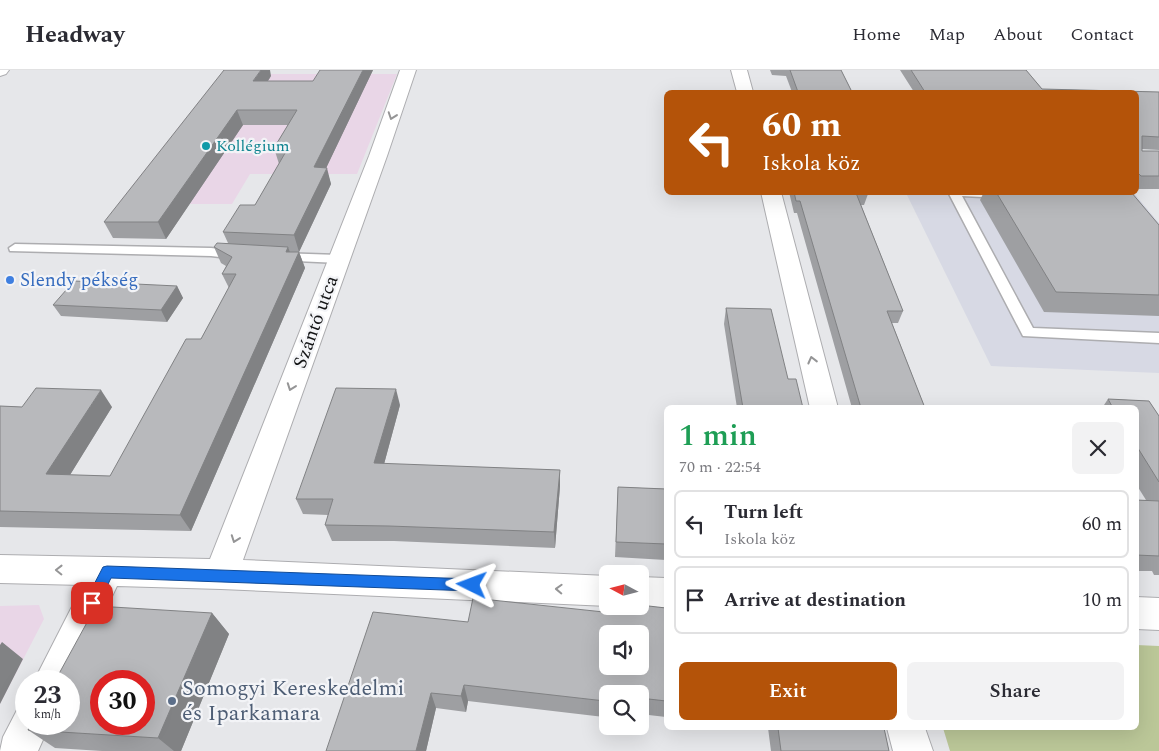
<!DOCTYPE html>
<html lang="en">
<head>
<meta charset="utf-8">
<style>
  :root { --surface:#fff; --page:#f2f2f3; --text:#2b2b33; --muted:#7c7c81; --line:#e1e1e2; --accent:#b45309 }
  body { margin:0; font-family:Spectral,serif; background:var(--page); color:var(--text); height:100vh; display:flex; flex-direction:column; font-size:19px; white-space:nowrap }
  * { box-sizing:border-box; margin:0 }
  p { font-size:16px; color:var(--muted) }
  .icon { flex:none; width:28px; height:28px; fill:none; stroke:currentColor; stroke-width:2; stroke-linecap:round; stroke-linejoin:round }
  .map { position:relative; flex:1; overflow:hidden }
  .sheet { position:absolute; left:664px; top:335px; width:475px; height:325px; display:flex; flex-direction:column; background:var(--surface); border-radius:8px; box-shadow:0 5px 20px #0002 }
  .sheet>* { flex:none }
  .hud { position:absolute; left:664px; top:20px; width:475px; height:105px; border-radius:8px; box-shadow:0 5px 20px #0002; background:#b45309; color:#fff; overflow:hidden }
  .needle { width:32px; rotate:277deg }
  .tools { position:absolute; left:599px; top:495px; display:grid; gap:10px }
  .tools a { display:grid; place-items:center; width:50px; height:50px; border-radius:8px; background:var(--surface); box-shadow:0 5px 20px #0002; font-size:25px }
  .speed { position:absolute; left:15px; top:600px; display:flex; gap:10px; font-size:25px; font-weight:700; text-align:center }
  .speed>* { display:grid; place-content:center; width:65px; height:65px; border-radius:50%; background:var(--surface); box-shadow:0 5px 20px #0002; line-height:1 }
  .speed small { font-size:12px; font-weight:400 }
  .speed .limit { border:8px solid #d22; background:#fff; color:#111 }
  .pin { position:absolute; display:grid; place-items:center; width:42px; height:42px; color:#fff; margin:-21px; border-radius:10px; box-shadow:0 2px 8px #0006 }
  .me { position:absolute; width:55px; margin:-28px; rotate:273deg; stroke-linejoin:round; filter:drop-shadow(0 0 4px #0008) }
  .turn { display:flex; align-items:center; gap:18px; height:105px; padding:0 15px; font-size:22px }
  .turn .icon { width:65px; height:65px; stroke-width:2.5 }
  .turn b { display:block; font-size:35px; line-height:42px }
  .round { display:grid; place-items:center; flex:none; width:52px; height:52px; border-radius:8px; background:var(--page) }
  .headline { display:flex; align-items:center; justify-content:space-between; height:85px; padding:0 15px }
  h1 { font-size:30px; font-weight:600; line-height:38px; color:#1e9e55 }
  .cta { display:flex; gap:10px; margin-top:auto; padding:10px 15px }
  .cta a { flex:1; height:58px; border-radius:8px; background:var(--accent); color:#fff; font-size:20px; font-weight:600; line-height:58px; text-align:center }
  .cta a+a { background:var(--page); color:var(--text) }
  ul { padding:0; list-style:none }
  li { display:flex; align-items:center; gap:15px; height:68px; margin:0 10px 8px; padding:0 5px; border:2px solid var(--line); border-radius:8px }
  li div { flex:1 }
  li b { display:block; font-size:19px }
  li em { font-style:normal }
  header { display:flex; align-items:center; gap:30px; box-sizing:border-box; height:70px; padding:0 25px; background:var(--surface); border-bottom:1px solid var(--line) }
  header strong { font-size:24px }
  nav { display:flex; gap:28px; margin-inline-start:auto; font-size:18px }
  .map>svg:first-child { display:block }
  .built { fill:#d7d9e4 }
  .education { fill:#e9d6e7 }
  .green { fill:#bbc798 }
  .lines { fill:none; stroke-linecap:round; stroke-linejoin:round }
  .lane-casing { stroke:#adadb0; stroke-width:3 }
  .street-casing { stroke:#adadb0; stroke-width:2 }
  .lane { fill:#fff; fill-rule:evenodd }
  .street { fill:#fff; fill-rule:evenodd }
  .wall { fill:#9e9fa2 }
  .shaded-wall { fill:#818284 }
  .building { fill:#b8b9bc; stroke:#818284; fill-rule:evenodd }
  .oneway { stroke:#959596 }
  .route { fill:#1a73e8; stroke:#114b97 }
  .culture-dot { fill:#0f9aa8; stroke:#f3f4f7; stroke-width:2 }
  .shop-dot { fill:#3f7fe0; stroke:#f3f4f7; stroke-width:2 }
  .service-dot { fill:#5c6f8a; stroke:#f3f4f7; stroke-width:2 }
  .labels { text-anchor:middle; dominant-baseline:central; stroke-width:4.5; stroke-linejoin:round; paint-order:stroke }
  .far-culture-label { font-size:16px; fill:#0d838f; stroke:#f3f4f7; text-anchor:start }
  .shop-label { font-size:19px; fill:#366cbe; stroke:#f3f4f7; text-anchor:start }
  .street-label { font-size:19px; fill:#131415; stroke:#f3f4f7 }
  .near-service-label { font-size:22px; fill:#4e5e75; stroke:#f3f4f7; text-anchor:start }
</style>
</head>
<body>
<header>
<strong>Headway</strong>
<nav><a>Home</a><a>Map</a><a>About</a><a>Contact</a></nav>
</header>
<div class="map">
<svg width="1159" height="681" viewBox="0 0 1159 681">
  <rect width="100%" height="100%" fill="#e6e7ea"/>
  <!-- built -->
  <path class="built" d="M906,123h228l25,30v150l-168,-7z"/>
  <!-- education -->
  <path class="education" d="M221,4h176l-40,100h-107l-18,30h-114z
    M39,535l5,14 -44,85v-98z"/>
  <!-- green -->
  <path class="green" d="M1136,575l23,1v105h-209l-7,-23h193z"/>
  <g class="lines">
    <defs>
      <path id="lane" d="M948,122l61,2 -6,4 -41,-2 71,132 126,5v10l-136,-7z
        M15,174l196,4 26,3 7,4 -7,4 -26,-3 -201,-5 -1,-3z
        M279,183l60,2 7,4 -7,4 -65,-3 -2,-3z"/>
      <path id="street" d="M0,0h9l-3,4 -6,2z
        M400,0h16l-29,86 -144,404 365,16v30l-387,-17 -104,-3 -48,100v-5h-35l49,-96 -83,-2v-28l210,4 159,-403z
        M731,0h16l6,22h-16z
        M761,122h20l57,216h-28z
        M640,507l26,1v30l-29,-2h3z
        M1136,527l23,1v32l-23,-1z
        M26,637v17h24l-12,27h-38l3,-14 14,-27z
        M887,658h38l8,23h-40z"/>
    </defs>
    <!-- lane casing -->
    <use href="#lane" class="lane-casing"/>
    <!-- street casing -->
    <use href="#street" class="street-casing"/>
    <!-- lane -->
    <use href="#lane" class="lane"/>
    <!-- street -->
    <use href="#street" class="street"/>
  </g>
  <!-- wall -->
  <path class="wall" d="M373,0l-47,98 5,16 -32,68 6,16 -114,263 -191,-4v-121l22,1h90l-42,68 40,1 91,-137 28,-51 -7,-14 4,-8 -5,-3 -7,-16 14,-4 -5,-11 32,-27 24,-41 -5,-16 14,-23h-45l-77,114 -53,-1 -9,-16 167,-146 -3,5h45z
    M770,0h71l11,22h-60l-6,-16 -14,-1z
    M900,0h126l16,19 117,3v58l-17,-1v2h17v38h-23v-97h-222z
    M789,122h78l1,2 -4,11h-3l42,106 -5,12h-6l33,85h-73l-55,-195h-3z
    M984,122h147l28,33v91l-115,-4 -64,-112z
    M177,216l6,12 -16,24 -106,-6 -8,-11z
    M726,238l62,71 15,29h-66l-13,-84z
    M1108,329l41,2 10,15v159h-5l-2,-4h-16v-71h10l-10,-16v-76h-34z
    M400,335l-16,59 176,6v16l-5,62 -161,-7h-62l-7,-16 3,-10 -25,-1 -7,-15z
    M618,417l48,2v71l-51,-3z
    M666,538v109l-26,-3v-20h-32v16h-4v7l-136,-16 -2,11 -30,-4 -10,43h-100l142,-129 145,-9z
    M212,543l17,21 -48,117h-79l-47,-3 -27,-18z
    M768,658h116l5,23h-118z"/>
  <!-- shaded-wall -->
  <path class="shaded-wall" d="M261,0h9l1,6 -13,20 -5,-15z
    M363,0h10l-54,113 -5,-16z
    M237,40l6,15 -77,114 -8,-17z
    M327,98l4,16 -32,68 -5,-17z
    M288,177l6,16 5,-11 6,16 -114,263 -11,-16z
    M177,216l6,12 -16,24 -6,-12z
    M396,319l4,16 -20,74 -6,-16z
    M101,320l11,17 -52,84 -14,-17z
    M560,400v16l-5,62 -1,-16z
    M212,543l17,21 -48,117h-7l-16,-13z
    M2,572l21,17 -23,45v-59z
    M464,615l4,16 -2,11 -5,-16z
    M431,623l5,15 -10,43h-10z"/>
  <!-- building -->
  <path class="building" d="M224,0h37l-8,11h60l7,-11h43l-49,97 13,1 -33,67 -71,-3 17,-27h15l33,-57h-14l23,-38h-60l-79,112h-54z
    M790,0h51l11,22h-54z
    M911,0h115l16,19 117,3v45l-17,-1v15h17v25h-18l-5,-5v-79h-211z
    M794,122h73l1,2 -12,-1 47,118h-16l38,97h-64l-61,-207h-4z
    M996,122h135l28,33v70l-103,-3z
    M217,173l71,4 -2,5h13l-119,263 -180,-4v-105l22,1 14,-19 65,2 -55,84 64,2 76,-137h15l35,-65h-14l10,-17 -18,-10z
    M74,211l103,5 -16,24 -108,-5z
    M726,238l45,1 17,70h8l7,29h-60z
    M336,318l60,1 -22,74 186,7 -6,62 -165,-6 -64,-1 8,-26h-37z
    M1108,329l41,2 10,15v66l-23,-37v-37h-23z
    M618,417l48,2v55l-50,-2z
    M1136,430l23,1v55l-23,-1z
    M473,528l140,15v-7h27v-1l26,3v93l-26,-3v-4h-32v1l-2,-1 -1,7 -141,-16 -3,11 -30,-3 -15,58h-90l47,-139 95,10zM608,564h32v32h-32z
    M96,536l116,7 -54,125 -130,-8 3,-6h38v-43h-14zM101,611h43v43h-43z
    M778,658h106l5,23h-108z"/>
  <!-- one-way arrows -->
  <defs><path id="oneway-chevron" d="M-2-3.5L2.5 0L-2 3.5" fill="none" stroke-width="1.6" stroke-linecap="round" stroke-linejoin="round" transform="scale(1.25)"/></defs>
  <g class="oneway">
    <use href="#oneway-chevron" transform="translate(392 46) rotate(109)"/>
    <use href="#oneway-chevron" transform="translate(812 290) rotate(-104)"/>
    <use href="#oneway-chevron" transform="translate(291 317) rotate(110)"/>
    <use href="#oneway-chevron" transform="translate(235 469) rotate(110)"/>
    <use href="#oneway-chevron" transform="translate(59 500) rotate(-179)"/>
    <use href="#oneway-chevron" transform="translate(559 519) rotate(-178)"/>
  </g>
  <!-- route -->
  <path class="route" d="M107,496l365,13 5,1 2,5 -2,4 -5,2 -361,-13 -14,29 -5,2 -5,-2 -2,-4 2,-5 16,-31z"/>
  <!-- markers -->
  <circle class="culture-dot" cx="206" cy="76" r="5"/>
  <circle class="shop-dot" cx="10" cy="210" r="5"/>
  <circle class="service-dot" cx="172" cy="631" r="5"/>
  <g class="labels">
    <!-- far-culture labels -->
    <g class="far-culture-label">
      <text x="216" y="76">Kollégium</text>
    </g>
    <!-- shop labels -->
    <g class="shop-label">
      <text x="20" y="210">Slendy pékség</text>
    </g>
    <!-- street labels -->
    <g class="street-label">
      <text transform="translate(316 252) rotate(-70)">Szántó utca</text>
    </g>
    <!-- near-service labels -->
    <g class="near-service-label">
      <text x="182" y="618">Somogyi Kereskedelmi<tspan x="182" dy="25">és Iparkamara</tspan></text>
    </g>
  </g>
</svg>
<div class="tools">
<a><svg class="needle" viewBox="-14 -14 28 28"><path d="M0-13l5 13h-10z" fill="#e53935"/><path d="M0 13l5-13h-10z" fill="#7c7c81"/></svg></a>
<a><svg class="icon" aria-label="sound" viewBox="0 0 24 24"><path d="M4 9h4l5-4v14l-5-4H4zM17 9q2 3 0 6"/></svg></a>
<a><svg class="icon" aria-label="search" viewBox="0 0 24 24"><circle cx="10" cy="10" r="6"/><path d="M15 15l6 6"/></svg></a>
</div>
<div class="speed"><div>23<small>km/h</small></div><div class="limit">30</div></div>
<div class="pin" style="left:92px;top:533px;background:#d93025"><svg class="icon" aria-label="arrive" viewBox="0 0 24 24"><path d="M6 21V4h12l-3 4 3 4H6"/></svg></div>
<svg class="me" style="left:472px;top:515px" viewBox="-20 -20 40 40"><path d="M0-17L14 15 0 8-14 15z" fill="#1a73e8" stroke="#fff" stroke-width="4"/></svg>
<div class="hud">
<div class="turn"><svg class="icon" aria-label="left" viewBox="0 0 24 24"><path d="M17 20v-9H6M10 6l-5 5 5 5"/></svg><div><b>60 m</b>Iskola köz</div></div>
</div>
<section class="sheet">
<div class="headline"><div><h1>1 min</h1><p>70 m · 22:54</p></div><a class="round"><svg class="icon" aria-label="close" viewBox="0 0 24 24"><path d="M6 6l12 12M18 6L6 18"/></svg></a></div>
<ul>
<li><svg class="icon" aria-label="left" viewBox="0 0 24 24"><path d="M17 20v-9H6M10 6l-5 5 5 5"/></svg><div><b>Turn left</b><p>Iskola köz</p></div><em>60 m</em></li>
<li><svg class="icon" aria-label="arrive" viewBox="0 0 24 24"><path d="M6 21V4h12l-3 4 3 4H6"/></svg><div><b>Arrive at destination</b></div><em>10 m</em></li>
</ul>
<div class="cta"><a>Exit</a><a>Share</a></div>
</section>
</div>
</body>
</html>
